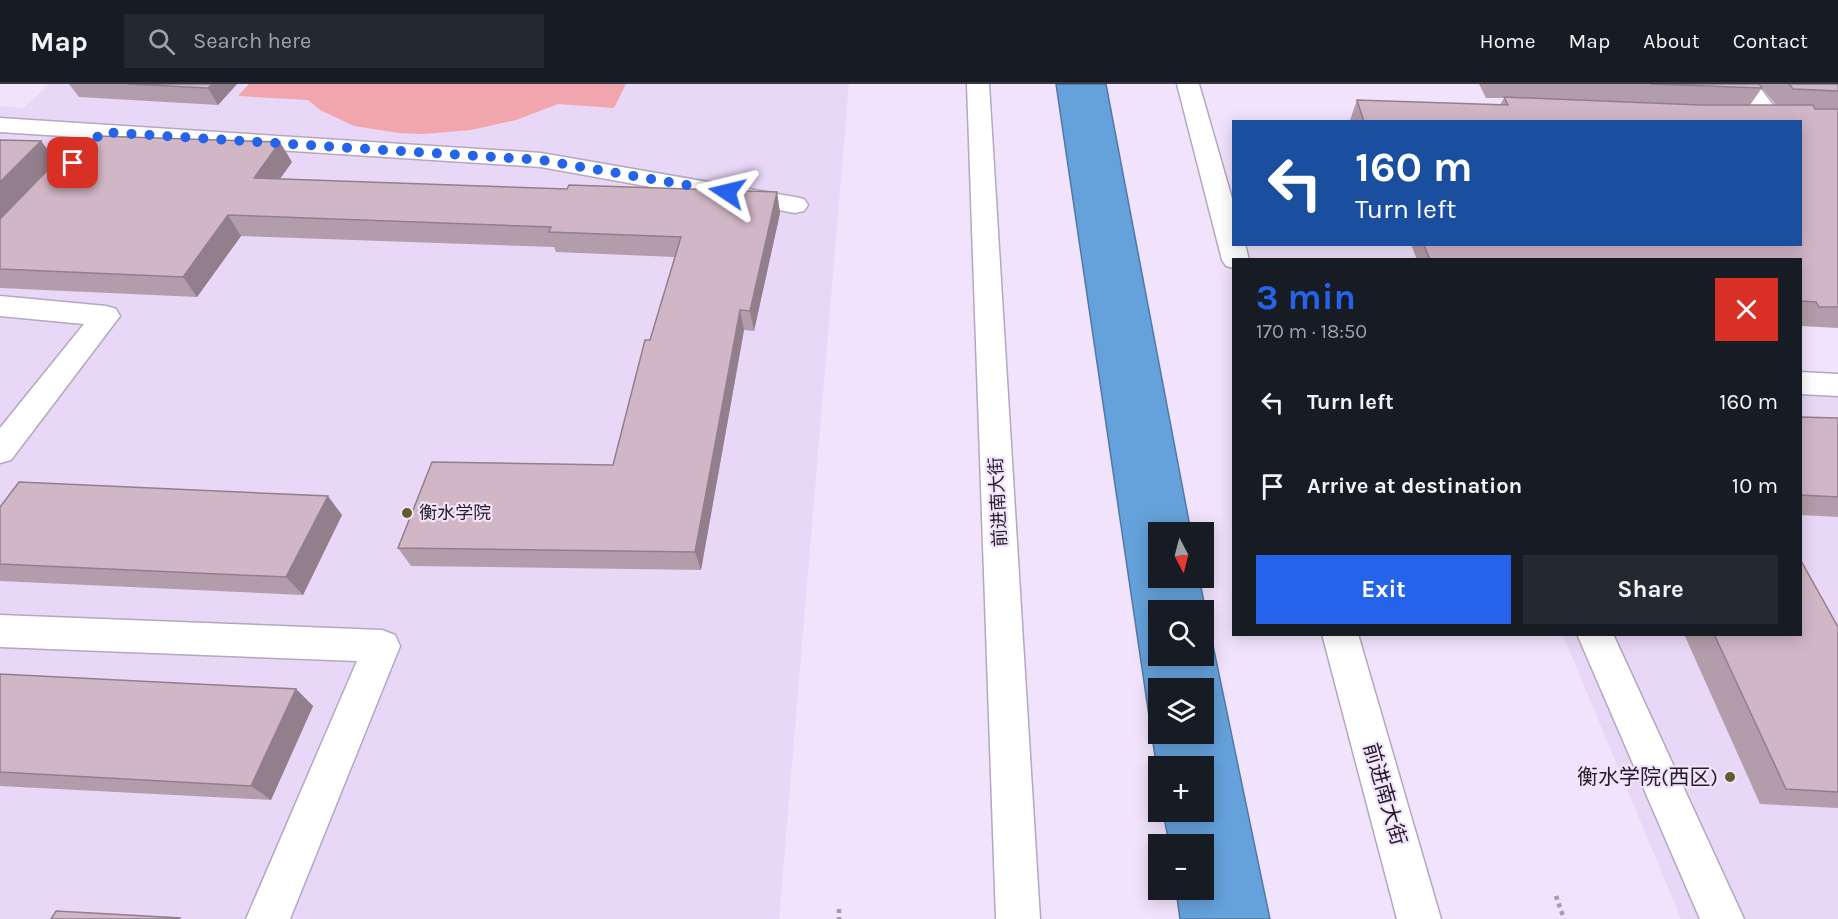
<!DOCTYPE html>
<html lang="en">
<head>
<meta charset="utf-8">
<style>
  :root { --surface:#171b24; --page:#242831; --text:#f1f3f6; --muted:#9ea1a6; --line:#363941; --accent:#2563eb }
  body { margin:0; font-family:Karla,"Noto Sans SC",sans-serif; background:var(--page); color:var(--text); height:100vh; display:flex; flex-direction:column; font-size:22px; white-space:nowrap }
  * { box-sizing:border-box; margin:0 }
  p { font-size:20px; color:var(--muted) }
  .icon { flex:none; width:33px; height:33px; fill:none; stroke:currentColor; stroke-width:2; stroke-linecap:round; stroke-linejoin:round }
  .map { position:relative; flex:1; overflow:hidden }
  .drawer { position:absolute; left:1232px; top:174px; width:570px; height:378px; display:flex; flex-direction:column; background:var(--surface); border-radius:0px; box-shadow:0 3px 15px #0003 }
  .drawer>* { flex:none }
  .banner { position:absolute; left:1232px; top:36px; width:570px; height:126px; border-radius:0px; box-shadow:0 3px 15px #0003; background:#1a4fa0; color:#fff; overflow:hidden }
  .needle { width:39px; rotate:173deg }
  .buttons { position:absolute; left:1148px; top:438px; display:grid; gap:12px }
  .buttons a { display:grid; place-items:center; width:66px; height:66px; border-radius:0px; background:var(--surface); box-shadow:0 3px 15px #0003; font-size:30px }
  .pin { position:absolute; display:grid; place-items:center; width:51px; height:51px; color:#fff; margin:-26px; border-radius:12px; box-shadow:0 3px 9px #0006 }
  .me { position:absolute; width:66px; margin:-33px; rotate:280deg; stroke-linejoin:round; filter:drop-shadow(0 0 4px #0008) }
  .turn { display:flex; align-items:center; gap:21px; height:126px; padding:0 24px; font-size:27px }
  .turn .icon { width:78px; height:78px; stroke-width:2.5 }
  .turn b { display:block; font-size:42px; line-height:51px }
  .round { display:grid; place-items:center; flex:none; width:63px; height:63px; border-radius:0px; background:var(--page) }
  .headline { display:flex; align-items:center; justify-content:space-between; height:102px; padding:0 24px }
  h1 { font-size:36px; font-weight:700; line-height:45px; color:var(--accent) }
  .action { display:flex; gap:12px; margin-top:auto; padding:12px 24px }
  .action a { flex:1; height:69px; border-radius:0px; background:var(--accent); color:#fff; font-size:24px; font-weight:700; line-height:69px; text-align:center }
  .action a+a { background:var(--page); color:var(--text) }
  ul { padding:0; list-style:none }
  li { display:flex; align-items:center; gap:18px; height:84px; padding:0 24px }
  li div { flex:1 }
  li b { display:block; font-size:22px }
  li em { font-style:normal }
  header { display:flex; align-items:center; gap:36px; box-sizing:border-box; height:84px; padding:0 30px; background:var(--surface); border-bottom:2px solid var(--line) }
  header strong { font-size:28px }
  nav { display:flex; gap:33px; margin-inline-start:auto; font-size:21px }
  .search { width:420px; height:54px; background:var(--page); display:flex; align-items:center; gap:15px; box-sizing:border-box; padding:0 21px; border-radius:0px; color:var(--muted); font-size:22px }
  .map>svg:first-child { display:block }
  .built { fill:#e9d7f7 }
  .green { fill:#f1a5ac }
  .water { fill:#65a1da; stroke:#5179a4; stroke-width:1.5; fill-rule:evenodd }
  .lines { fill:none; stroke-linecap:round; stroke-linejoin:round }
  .minor-casing { stroke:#b4a7bf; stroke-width:3 }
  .major-casing { stroke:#b4a7bf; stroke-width:3 }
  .path { stroke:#a69aae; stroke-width:4.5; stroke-dasharray:4 4; stroke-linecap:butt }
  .minor { fill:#fff; fill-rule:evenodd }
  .major { fill:#fff; fill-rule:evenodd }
  .wall { fill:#b49daa; fill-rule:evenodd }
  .shaded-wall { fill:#927f8b }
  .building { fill:#d1b6c6; stroke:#927f8b; stroke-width:1.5 }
  .route { stroke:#2563eb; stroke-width:10; stroke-dasharray:0 18 }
  .poi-dot { fill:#605f2c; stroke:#f1e3fc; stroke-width:2 }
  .labels { text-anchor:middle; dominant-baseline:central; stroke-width:4.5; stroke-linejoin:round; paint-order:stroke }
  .street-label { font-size:18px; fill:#231d26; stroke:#f1e3fc }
  .poi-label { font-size:18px; fill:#231d26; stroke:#f1e3fc; text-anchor:start }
  .near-poi-label { font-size:21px; fill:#231d26; stroke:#f1e3fc; text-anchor:end }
  .near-street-label { font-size:21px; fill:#231d26; stroke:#f1e3fc }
</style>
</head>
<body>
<header>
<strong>Map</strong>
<div class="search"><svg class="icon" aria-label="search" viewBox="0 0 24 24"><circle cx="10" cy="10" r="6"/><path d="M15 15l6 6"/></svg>Search here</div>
<nav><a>Home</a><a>Map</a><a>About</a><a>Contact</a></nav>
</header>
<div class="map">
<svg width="1838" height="835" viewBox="0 0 1838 835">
  <rect width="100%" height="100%" fill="#f1e3fc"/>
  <!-- built -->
  <path class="built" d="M50,0h799l-70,835h-779v-813l23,2z
    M1800,294l38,2v539h-157l-118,-284 237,-1z"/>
  <!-- green -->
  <path class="green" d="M249,0h377l-12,24 -56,-4 -42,16 -45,10 -47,4 -25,-1 -45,-7 -34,-16 -12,-10 -70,-4z"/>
  <!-- water -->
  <path class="water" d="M1056,0h50l85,448h-33v46h41l71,341h-90l-4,-29h27v-46h-34l-6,-32h40v-46h-45v11zM1158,526h45v46h-45zM1158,604h45v46h-45z"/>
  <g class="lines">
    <defs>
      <path id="minor" d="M1734,0h23l26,34 -3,4h-19z
        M0,34l541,35 254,44 9,2 4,6 -4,6 -9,2 -254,-46 -541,-35z
        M0,212l106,10 10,3 4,7 -109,144 -11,3v-35l84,-104 -84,-8z
        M1800,288l38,2v22l-38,-2z
        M0,531l382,15 13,5 5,11 -110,273h-44l111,-258 -357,-14z
        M1577,550h36l131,285h-44z"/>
      <path id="major" d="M967,0h22l51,835h-44z
        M1177,0h22l34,118v42h12l4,16h-16v8l-7,-2 -4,-6z
        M1322,550h36l83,285h-44z"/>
    </defs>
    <!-- minor casing -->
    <use href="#minor" class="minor-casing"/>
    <!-- major casing -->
    <use href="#major" class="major-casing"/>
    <!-- path -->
    <path class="path" d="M1556,812l8,23
      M839,825v10"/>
    <!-- minor -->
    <use href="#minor" class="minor"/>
    <!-- major -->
    <use href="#major" class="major"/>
  </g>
  <!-- wall -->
  <path class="wall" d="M69,0h168l-19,21 -139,-8z
    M1479,0h359v244l-37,-2 -1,-1v-65h-383l-6,-16h389v-122h-450v-2l7,-20 143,5 4,-7h-18zM1762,4l14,17h-26z
    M0,56l41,1 15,20 236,1 -12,17 287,10 210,3 3,21 -26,118 -10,-1 -43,240 -290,-4 -13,-18 215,-83 62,-208 -119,-5 -2,-5 -313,-11 -44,61 -197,-9z
    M1800,333l38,1v99l-38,-2z
    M0,423l342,8 -39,80 -303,-14z
    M1838,543v181l-78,-4 -76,-170h116z
    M0,590l296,15 17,17 -42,94 -271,-14z"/>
  <!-- shaded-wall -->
  <path class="shaded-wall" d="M212,0h25l-19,21 -10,-17z
    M41,57l16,21 -57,58v-38z
    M280,58l12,20 -26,36 -12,-20z
    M777,108l3,21 -26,118 -4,-20z
    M228,131l13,21 -44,61 -14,-20z
    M740,226l4,20 -43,240 -6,-18z
    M328,412l14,19 -39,80 -17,-18z
    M296,605l17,17 -42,94 -20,-14z"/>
  <!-- building -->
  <path class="building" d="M128,0h84l-4,4z
    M1650,0h109l3,4z
    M1789,0h49v7l-45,-2z
    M1504,13l196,8h113l2,4h23v198h-19l-3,-5 -16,-1v-41h-370l-6,-15 376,-1v-122h-436l-7,-22 151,5z
    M98,52l182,6 -26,36 313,11 2,-4 208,7 -27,119 -10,-1 -45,242 -297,-4 34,-86 181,3 32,-125h5l31,-103 -132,-5 2,-5 -323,-12 -45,62 -183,-8v-50l74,-76h17z
    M0,56l41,1 -41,41z
    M1800,333l38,1v79l-38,-2z
    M19,398l309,14 -42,81 -286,-13v-57z
    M1800,475l38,68v165l-52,-3 -72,-155h86z
    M0,590l296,15 -45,97 -251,-14z
    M56,827l124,7 -1,1h-128z"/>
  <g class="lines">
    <!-- route -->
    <path class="route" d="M73,79l29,-31 439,28 186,32"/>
  </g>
  <!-- markers -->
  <g class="poi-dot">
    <circle cx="407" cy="429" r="6"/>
    <circle cx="1730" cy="693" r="6"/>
  </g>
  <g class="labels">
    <!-- street labels -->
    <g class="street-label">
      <text transform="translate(998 418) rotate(-93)">前进南大街</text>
    </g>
    <!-- poi labels -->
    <g class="poi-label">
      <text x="419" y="429">衡水学院</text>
    </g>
    <!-- near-poi labels -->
    <g class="near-poi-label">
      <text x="1718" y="693">衡水学院(西区)</text>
    </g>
    <!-- near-street labels -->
    <g class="near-street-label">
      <text transform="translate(1385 710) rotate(74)">前进南大街</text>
    </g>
  </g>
</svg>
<div class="buttons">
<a><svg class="needle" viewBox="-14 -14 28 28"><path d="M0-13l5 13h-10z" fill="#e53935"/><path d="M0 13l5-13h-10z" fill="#9ea1a6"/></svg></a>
<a><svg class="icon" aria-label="search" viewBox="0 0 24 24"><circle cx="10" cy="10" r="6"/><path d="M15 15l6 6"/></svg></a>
<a><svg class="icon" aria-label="layers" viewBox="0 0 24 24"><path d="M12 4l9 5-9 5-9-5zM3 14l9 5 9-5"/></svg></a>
<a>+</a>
<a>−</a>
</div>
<div class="pin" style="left:73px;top:79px;background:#d93025"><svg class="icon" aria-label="arrive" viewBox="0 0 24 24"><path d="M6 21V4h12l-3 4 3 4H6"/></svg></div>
<svg class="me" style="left:727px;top:108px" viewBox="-20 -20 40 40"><path d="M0-17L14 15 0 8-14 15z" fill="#2563eb" stroke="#fff" stroke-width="4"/></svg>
<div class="banner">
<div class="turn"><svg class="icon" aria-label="left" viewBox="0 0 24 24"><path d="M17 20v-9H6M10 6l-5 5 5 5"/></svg><div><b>160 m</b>Turn left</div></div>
</div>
<section class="drawer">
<div class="headline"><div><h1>3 min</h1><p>170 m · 18:50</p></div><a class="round" style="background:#d93025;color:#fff"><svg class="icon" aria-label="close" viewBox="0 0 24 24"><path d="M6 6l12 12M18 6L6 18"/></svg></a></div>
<ul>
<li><svg class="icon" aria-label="left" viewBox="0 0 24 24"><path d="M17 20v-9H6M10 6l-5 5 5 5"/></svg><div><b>Turn left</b></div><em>160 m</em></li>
<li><svg class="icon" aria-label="arrive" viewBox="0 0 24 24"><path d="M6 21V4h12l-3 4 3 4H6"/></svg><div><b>Arrive at destination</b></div><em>10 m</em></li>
</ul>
<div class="action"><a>Exit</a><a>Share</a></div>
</section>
</div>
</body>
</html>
